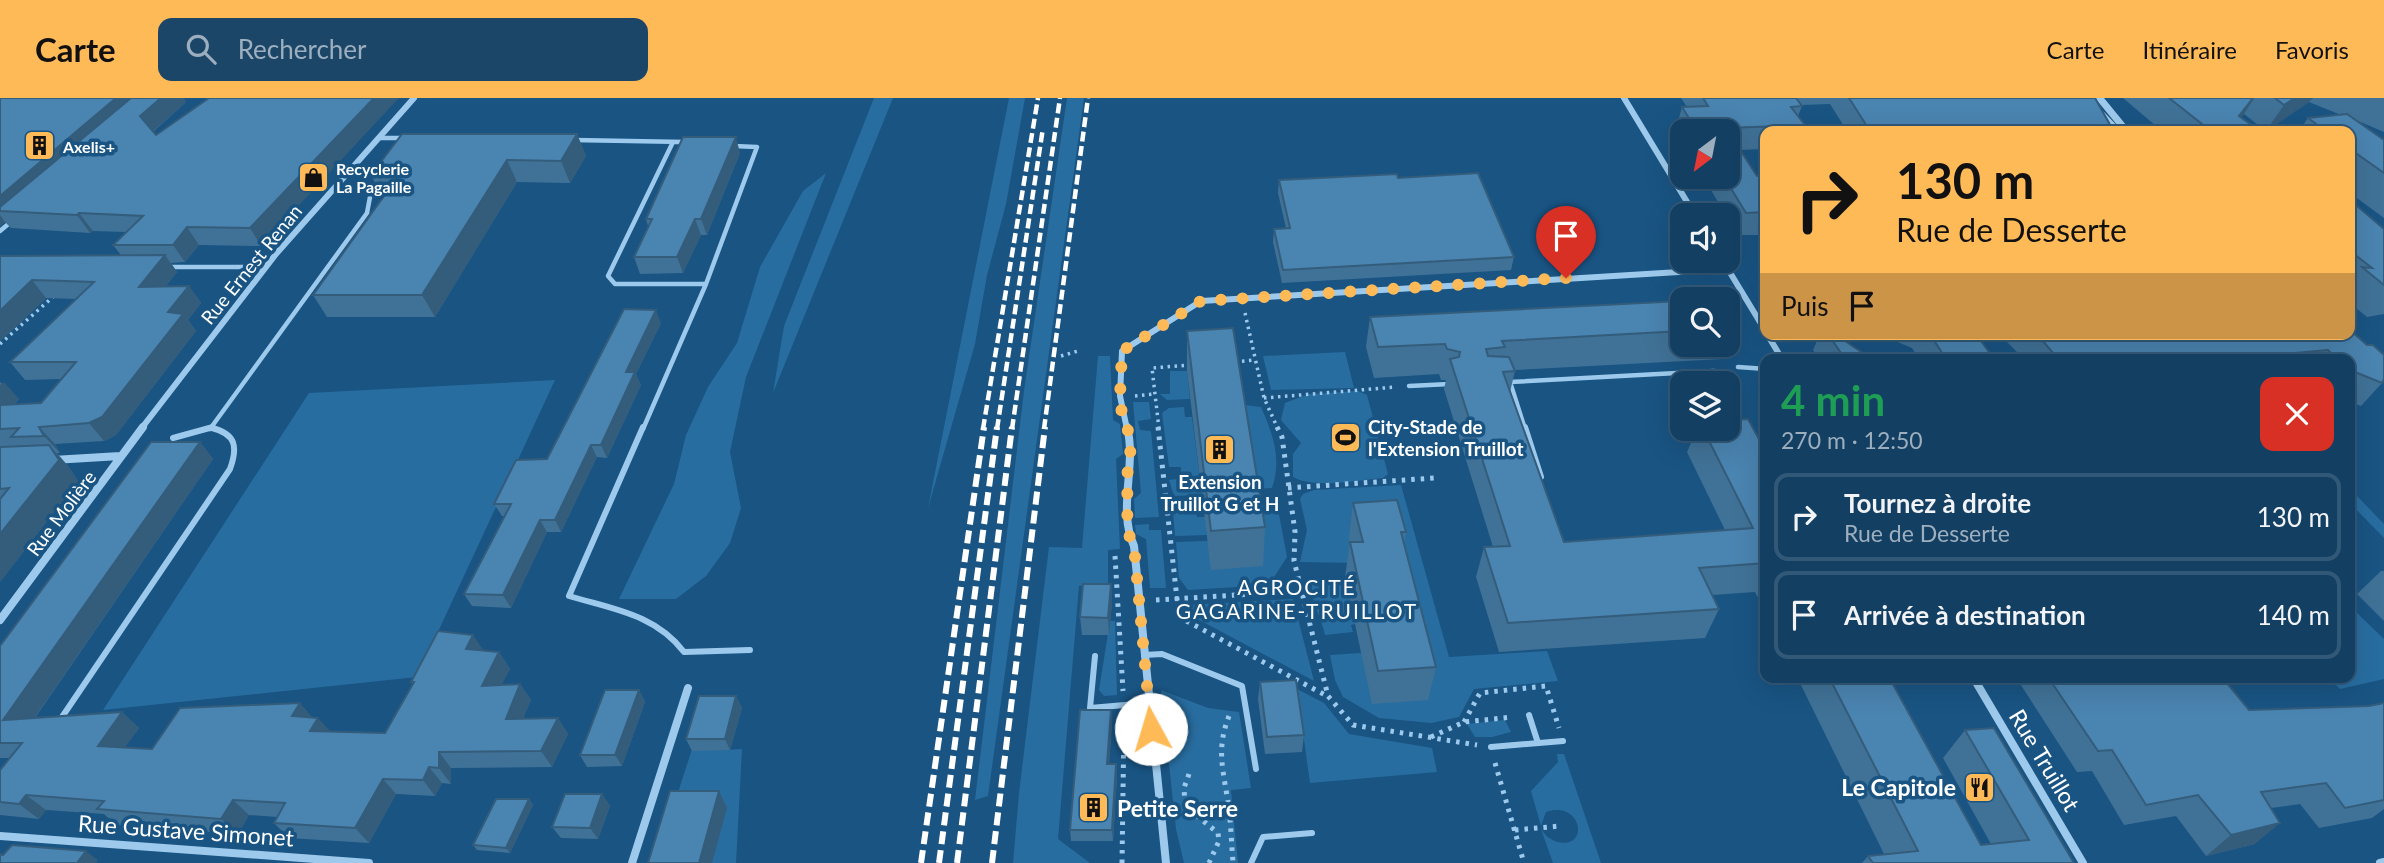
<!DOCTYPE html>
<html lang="fr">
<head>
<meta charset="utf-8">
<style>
  :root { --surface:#133f62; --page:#1c4668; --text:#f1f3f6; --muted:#9dafbe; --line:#325877; --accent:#ffba58 }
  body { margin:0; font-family:Lato,sans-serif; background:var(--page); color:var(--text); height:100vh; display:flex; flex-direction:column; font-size:26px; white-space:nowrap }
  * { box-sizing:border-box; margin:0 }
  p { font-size:23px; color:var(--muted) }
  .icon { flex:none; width:38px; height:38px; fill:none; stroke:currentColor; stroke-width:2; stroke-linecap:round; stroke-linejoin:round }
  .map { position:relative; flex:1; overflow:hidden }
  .details { position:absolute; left:1760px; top:256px; width:595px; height:329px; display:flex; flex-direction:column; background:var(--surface); border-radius:14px; box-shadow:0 7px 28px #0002,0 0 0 2px var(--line) }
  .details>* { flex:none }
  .guide { position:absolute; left:1760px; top:28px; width:595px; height:214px; border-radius:14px; box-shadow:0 7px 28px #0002,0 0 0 2px var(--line); background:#ffba58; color:#111; overflow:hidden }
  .needle { width:46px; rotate:212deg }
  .tools { position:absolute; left:1670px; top:21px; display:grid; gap:14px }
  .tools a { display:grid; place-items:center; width:70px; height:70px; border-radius:14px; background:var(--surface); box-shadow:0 7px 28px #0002,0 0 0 2px var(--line); font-size:35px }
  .pin { position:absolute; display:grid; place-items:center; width:60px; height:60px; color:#fff; margin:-72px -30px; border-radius:50% 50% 50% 0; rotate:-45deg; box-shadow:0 0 7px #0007 }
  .pin .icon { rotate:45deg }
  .me { position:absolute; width:77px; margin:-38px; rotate:354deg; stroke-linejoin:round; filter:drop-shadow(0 0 5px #0008) }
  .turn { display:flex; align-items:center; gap:24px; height:147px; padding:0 21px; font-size:32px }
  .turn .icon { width:91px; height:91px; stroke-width:2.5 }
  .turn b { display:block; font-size:49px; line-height:60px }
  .then { display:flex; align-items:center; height:66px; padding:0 21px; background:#0003; gap:14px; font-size:26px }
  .round { display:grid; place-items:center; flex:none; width:74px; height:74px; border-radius:14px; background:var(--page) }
  .overview { display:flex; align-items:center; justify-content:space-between; height:119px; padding:0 21px }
  h1 { font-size:42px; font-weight:700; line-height:52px; color:#1e9e55 }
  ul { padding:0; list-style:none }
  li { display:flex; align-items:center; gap:21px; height:88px; margin:0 14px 10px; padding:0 7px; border:4px solid var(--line); border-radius:14px }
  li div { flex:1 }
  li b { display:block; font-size:26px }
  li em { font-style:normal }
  header { display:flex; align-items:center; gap:42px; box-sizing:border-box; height:98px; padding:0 35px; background:var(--accent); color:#111 }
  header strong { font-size:33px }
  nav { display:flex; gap:38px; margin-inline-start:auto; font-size:24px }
  .search { width:490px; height:63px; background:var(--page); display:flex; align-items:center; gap:18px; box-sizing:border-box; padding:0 24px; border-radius:14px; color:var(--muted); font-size:26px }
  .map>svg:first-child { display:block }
  .green { fill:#286da0 }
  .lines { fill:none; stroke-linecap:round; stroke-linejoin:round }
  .path-far1 { stroke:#9dcaec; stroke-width:3.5; stroke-dasharray:2.5 4.5; stroke-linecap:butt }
  .path { stroke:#9dcaec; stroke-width:5; stroke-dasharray:3.5 6; stroke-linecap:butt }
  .service-far1 { stroke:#9dcaec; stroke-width:4.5 }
  .service { stroke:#9dcaec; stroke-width:6 }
  .minor-far1 { stroke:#9dcaec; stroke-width:6 }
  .minor { stroke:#9dcaec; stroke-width:8 }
  .tertiary { fill:#9dcaec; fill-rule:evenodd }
  .rail-far1 { stroke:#fff; stroke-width:4.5; stroke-dasharray:10 4.5; stroke-linecap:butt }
  .rail { stroke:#fff; stroke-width:6; stroke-dasharray:13 6; stroke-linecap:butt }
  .wall { fill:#407297 }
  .shaded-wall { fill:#345c7b }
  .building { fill:#4a84b0; stroke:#345c7b; stroke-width:2 }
  .route { stroke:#ffba58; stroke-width:12; stroke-dasharray:0 21.6 }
  .labels { text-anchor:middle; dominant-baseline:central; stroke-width:7; stroke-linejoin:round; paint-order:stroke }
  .far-poi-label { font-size:16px; font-weight:bold; fill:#fff; stroke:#195483; text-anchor:start }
  .street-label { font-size:19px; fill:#fff; stroke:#195483 }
  .poi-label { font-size:19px; font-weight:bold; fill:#fff; stroke:#195483; text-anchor:start }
  .neighbourhood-label { font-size:21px; letter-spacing:2px; fill:#fff; stroke:#195483 }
  .near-street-label { font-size:23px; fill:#fff; stroke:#195483 }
  .near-poi-label { font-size:23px; font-weight:bold; fill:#fff; stroke:#195483; text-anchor:end }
</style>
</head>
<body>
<header>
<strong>Carte</strong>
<div class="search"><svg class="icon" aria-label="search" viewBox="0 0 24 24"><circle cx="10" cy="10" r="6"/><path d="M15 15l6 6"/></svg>Rechercher</div>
<nav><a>Carte</a><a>Itinéraire</a><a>Favoris</a></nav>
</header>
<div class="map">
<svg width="2384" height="765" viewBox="0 0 2384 765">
  <rect width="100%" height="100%" fill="#195483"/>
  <!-- green -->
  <path class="green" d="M874,0h19l-120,295 11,-67z
    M1009,0h16l-19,106 -19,71 -12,69 -47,164z
    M1067,0h17l-96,698 -13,4 49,-409z
    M826,75l-80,204 -16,75 11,56 -11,35 -24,33 -30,23h-57l55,-115 12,-49 22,-48 29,-44 23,-76 43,-76z
    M1345,254l9,36 -83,2 -8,-34z
    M1098,258h12l3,64 7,4 3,30 -7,5 4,90 -12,1v34l-29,2 -21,253 32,24h-77l6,-70 30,-246 33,1z
    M1170,273h17l3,28 -23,1 -7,-6h10z
    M555,282l-138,297 -314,33 206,-317z
    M1358,293l9,4 21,79 -5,4c-24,2 -69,11 -90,-1v-23l8,-11 -20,-23 4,-17 24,-9z
    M1133,304h16l2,17 -13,2 2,9 11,1 8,86 -24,1 -1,-19 7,-6z
    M1237,306l24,3c12,27 21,52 11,81l-16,1z
    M1184,309l1,10h7l10,78 -28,1 -5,-16 8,-1v-3l4,-3v-6h-12l-7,-54 7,-5z
    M1401,387l48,172 98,-6 11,30 -84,8 -15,28 -28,6 -52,-5 -36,-21 -8,-17 -5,-25 31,-2 -6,-90 -55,-1 7,-32 -7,-31 3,-5 11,-4z
    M2357,398l27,28v14l-34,-35v-6z
    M1258,403l20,8 9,48 -18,28 -81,5 -9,-12 -3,-36 31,-1z
    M1182,407h13l2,12h8l2,18 -32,1 -2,-24z
    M1149,426v6h12l5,58h-16l-4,-49 -10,-5 -1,-9z
    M1345,479l10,47 -4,1 2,7 -28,3c-3,-16 -15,-35 -13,-50z
    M1293,501l21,82 -124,-66 -4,-10z
    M2357,515l27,26v40l-44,10 -12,-12h22v-63z
    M1110,523h5l2,74 -13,1 -5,-6z
    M1297,591l27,14 25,31 83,14 5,24 -127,11z
    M1161,592l47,18 31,4 12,76 -20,2 7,73h-54l-8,-34z
    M1505,622l6,12 -19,5h-17l-8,-13z
    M694,645l30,7 18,-1 -6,114h-24l-38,-58z
    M1557,656h7l37,109h-48l-12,-34c5,7 9,11 17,13 32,7 24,-42 -12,-30l-5,14 -10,-35 27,-29z"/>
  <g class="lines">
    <!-- path-far1 -->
    <path class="path-far1" d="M1245,215l19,85 14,31
      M0,246l54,-48
      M1061,258l17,-5
      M1235,264l20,-2
      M1135,298l20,-2
      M1264,300l132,-11
      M1159,331l-7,-61 39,-3"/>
    <!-- path -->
    <path class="path" d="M1158,329l21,190 148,79
      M1277,329l5,10 13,95 -1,29 34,135 25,29 124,20
      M1288,390l146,-10
      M1115,458l8,135
      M1156,502l146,-9
      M1229,618c-12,31 -7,49 -2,80 4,22 4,44 6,66
      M1464,624l16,-29 66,-7 13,42
      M1431,639l33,-15 49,-5
      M1495,665l29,100
      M1189,676l-5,14 1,18 33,27 1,8 -10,22
      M1515,732l45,-4
      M1122,765l2,-142"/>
    <!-- service-far1 -->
    <path class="service-far1" d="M2103,16l16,17
      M380,40h25
      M573,42l112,2
      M673,44l-65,134 7,8h91
      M0,133l12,-10
      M168,169h98
      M1738,269l28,2
      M1409,288l41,-2
      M210,331l157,-216 3,-16 11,-15
      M643,331l63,-145 51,-137 -24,-1
      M1525,331l-15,-47 204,-11"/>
    <!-- service -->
    <path class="service" d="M643,329l-74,169c43,13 86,18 115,56l66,-2
      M1525,329l16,50
      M173,340l40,-11
      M1144,557l18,-1 80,32 14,83
      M1095,558l-5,52 58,-5
      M1529,617l9,28
      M60,622l170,-251c8,-22 6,-35 -18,-41
      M1491,649l72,-6
      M1251,765l12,-26 49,-4"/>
    <!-- minor-far1 -->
    <path class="minor-far1" d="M1624,0l71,117
      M1723,163l43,71
      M1767,236l15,25
      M141,331l135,-175 138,-156
      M1127,331l-7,-33 2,-45 79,-50 527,-32"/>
    <!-- minor -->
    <path class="minor" d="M1127,329c10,38 -10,82 7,119l32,317
      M53,362l67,-4
      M0,522l143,-193
      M1973,579l110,186
      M0,738l369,27
      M632,765l56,-175
      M2380,765l4,-1"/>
    <!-- tertiary -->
    <path class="tertiary" d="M2095,0h9l27,33h-9z"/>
    <!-- rail-far1 -->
    <path class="rail-far1" d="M983,331l55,-331
      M997,331l46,-301
      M1012,331l48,-331
      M1044,331l44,-331"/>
    <!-- rail -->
    <path class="rail" d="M921,765l63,-436
      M939,765l58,-436
      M957,765l55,-436
      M992,765l53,-436"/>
  </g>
  <!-- wall -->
  <path class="wall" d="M0,0l186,4 -33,30 3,3 53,-37 52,148 -62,-1 -14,17 -14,1 6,9 -11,14h23l12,17 -13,17 8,11 -80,104 -12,6 -49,3 5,9h-3l11,13 10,15 -78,101v-200l19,17 -5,5 27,-1 20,-24 -36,1 -15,-18 67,-63 -31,-1 -26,25 -20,18v-85l121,-1 -8,-10 13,-13 -33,-1 -3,2 -79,-5 -6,-6 -5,4z
    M1681,0h414l18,32 11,1h-277l-17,-27 -28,1v1l-4,10 7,9 -3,6h-36v18l-26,1 17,26 9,-1v60h-29l-10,-17v-3h-1l-23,-38h24v-46h-45v9l-6,-11 6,-22h5z
    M2123,0h261v34l-26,-11 26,19v78l-34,-25v-62h-51l9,-13 33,-3 -32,-13 -43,29 -22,-17 -3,3 19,14h-98z
    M577,36l9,22 -16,27 -53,-1 -82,135h-108l-14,-22 70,-97 -12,-23z
    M740,55l-33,82h-6l-18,38 -43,1 -6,-17 14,-31 -2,-7z
    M1398,80l116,79 -3,13 -229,13 -9,-41 1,-13 12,-1 -8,-35 1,-13z
    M2350,102l34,29v85l-17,3 -17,-14z
    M1682,203v44h45v-31l8,14 -12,31 -208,11v1l-5,21 54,150 161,-12 -38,-78 10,-23h6l63,23v161l-11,-21 -43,3 7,14 -14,29 -206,14 -23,-75 8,-30h9l-49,-158 2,-9h-5l-2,-6 -65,4 -8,-31 4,-30z
    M661,225l-25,51 5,11 -34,73 -10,-1 -36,75h-14l-36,76 -39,-2 -8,-12 40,-78h-2l-8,-12 53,-45z
    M1187,233l78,196 -2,39 -52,4 -24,-199z
    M1820,236h15l35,24 17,1h-68l-6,-9z
    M1878,236h98l18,25h-75l-7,-11z
    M1999,236h351l32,49 -21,23 -11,-4v-43h-326z
    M200,344l13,17 -178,259 87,-6 17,16 -14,19 27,2 161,-32 18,15 54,1 28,-49 -2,-2 73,-31 15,1 11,17 -9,16 19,-1 11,16 -8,18h35l10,16 -16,33 -101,1v16l-9,-1 -7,13 -39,-2 -27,49 -80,-5 -15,-15 3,-6 -28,-2 -11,19 -122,-9 -12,-11 -58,-4 -7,9 -39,-4v-45l10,-12h-10v-112z
    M1353,405l53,29 -2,12 32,123 -8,33 -56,4 -27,-127 5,-35 -1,-4z
    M2381,473h3v50l-27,-27z
    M1111,486l1,18 -3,33h-27l-2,-18z
    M1797,579h92l92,168 10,-1 -48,-86 22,-28 109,133h-212l6,-7 16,-2z
    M2019,579h203l27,33 120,-4 15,-3v106l-12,9 -53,10 -19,-24 -29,4 -16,36 -49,12 -30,-40 -52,9 -32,-54 -15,1 -60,-93z
    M1260,584l44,53 -2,17 -37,2 -7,-55z
    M639,592l6,12 -23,64 -35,1 -7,-12z
    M736,598l6,12 -12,42 -38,1 -6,-12z
    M1112,624l-3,42h7l1,12 -4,65h-42l-1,-11z
    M602,696l8,12 -12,33 -37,-1 -9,-11z
    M529,701l4,6 -23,48 -33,-3 -4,-5z"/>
  <!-- shaded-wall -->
  <path class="shaded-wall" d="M116,0h27l-143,113v-15z
    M161,0h23l2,4 -35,31 -11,-17z
    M374,0h25l-138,148 -11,-18z
    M2253,0h1l-10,16 -14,17 9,-15z
    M2295,0h18l-4,4 -43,29 18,-26z
    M577,36l9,22 -16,27 -9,-22z
    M736,39l4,16 -33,82 -6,-16z
    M507,62l10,22 -82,135 -13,-22z
    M79,115l14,18 -3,2 -13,-18z
    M0,117l5,7 -5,4z
    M695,121l6,16 -18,38 -6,-16z
    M187,129l12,18 -14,17 -12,-17z
    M165,157l12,17 -25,32 -13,-17z
    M32,182l14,18 -26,25 -20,18v-30z
    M189,188l12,17 -13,17 8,11 -80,104 -12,6 -15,-18 79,-111z
    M656,212l5,13 -25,51 5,11 -34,73 -6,-13 25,-73z
    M4,284l15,17 -19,18v-32z
    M39,329l16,17 5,9 -16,-17z
    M200,344l13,17 -191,277 -19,-16z
    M49,347l19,21 10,15 -78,101v-48z
    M591,347l6,12 -36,75 -6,-12z
    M540,422l7,12 -36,76 -8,-13z
    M1111,486l1,18 -3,33 -1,-17z
    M473,537l11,16 -18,-2z
    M499,554l11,17 -17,33 -11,-16z
    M520,586l11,16 -14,34 -11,-15z
    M639,592l6,12 -23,64 -7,-11z
    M736,598l6,12 -12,42 -5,-11z
    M300,605l14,16 -22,-3z
    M1111,612l1,12 -4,54 -1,-12z
    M122,614l17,16 -24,33 -17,-15z
    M318,620l14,15 -22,-2z
    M558,620l10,16 -16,33 -11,-16z
    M439,654l12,16v16l-12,-16z
    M1116,666l1,12 -4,65 -1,-11z
    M429,669l13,16 -7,13 -12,-16z
    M383,681l13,15 -27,49 -14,-15z
    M719,693l8,17 -15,55h-13z
    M602,696l8,12 -12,33 -8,-11z
    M26,697l20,15 -7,9 -20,-15z
    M529,701l4,6 -23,48 -4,-5z
    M233,702l16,15 -11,19 -17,-15z
    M2280,725l-25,21 -49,12 25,-21z
    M86,753l12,9 -2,3h-19z"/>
  <!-- building -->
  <path class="building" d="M0,0h116l-116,98z
    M131,0h30l-21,18 16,19 53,-37h165l-124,130 -63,-1 -14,18h-60l30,-29 -64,-3 -2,2 -77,-4v-4z
    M1703,0h93l6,8 -11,1 14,18 -79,3 31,48 9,-1v37l-20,1 -22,-36h3v-46h-30l-15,-24 26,-1z
    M1849,0h246l18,32 11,1h-254z
    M2169,0h84l-14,18 21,15h-49z
    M2275,0h20l-11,7z
    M2347,16l37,26v33l-34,-24v-18h-24l-18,-13z
    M402,36h175l-16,27 -54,-1 -85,135h-109l86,-120h-28z
    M683,39h53l-35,82h-6l-18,38h-43l18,-38h-6z
    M1478,75l36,84 -231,13 -9,-41 16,-1 -11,-48 118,-6 1,4z
    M2350,102l34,29v56l-22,-18 10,1 -22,-17z
    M165,157l-26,32 50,-1 -21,26 15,2 -81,103 -13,6 -50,4 5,9 -33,1 8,-9 -19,1v-24l41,-2 35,-41h-66l84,-80 -62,-2 -32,31v-55z
    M1682,203v30l-180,10 3,6 -19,2 2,7 21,1 6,14 -12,1 61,170 189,-14 -50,-99h24v-9l21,-1 18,33v111l-67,5 20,41 -211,14 -24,-76 26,-1 -60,-187 9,-2 1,-5 -13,-3 -2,-5 -67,3 -8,-30z
    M624,211l32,1 -30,62h9l-34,73h-10l-36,75h-15l-37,75 -39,-1 47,-90h-17l22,-44 31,-1z
    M1727,216l8,14 -8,1z
    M1233,230l32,199 -54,4 -24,-200z
    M2350,232l17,15h6l11,10v24l-2,4 -32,-13v-11h-13l-9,-9 -66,6 3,3h-207l-21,-25h313z
    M1828,236h7l35,24 3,-4 14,5h-47l-4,-6 7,3z
    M1930,236h46l18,25h-48z
    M151,344h49l-197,278 119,-8 -24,34 54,3 28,-41 120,-5 -8,13 26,2 -8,13 75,2 29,-51h-3l27,-51 35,4 -7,14 33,3 -17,34 38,-2 -14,35 52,-1 -17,33 -102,1v16l-10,-1 -6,13 -40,-1 -28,49 -81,-5 11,-20 -52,-3 -12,19 -124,-10 7,-8 -78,-6 -7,9 -19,-2v-32l22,-27h-22v-97z
    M49,347l10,15 -59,74v-35l9,-11 -9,1v-42z
    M1397,402l9,32h-5l35,135 -58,4 -28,-129h13l-10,-39z
    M1083,486h28l-3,34 -28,-1z
    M1829,579h60l92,168 48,-5 -64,-110 29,-2 80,135h-201l-5,-7 50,-5z
    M2048,579h174l27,33 120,-4 15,-3v97l-39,8 -19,-25 -65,9 19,31 -49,12 -33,-40 -52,10 -34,-55 -14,1z
    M1296,582l8,55 -37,2 -7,-55z
    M605,592h34l-24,65h-35z
    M699,598h37l-11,43h-39z
    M1080,612h31l-4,54h9l-4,66h-42z
    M670,693h49l-20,72h-51z
    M565,696h37l-12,34 -38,-1z
    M496,701h33l-23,49 -33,-3z
    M12,747l74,6 -9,12h-77v-9l3,1z"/>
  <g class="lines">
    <!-- route -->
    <path class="route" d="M1151,631l-17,-183 -5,-11 -3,-37 3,-10 -2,-22 4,-8 -4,-35 -5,-8 -2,-19 2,-45 79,-50 365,-23"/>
  </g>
  <!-- icons -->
  <defs>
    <symbol id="building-square" viewBox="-11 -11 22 22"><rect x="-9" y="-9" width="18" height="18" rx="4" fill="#ffba58" stroke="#195483"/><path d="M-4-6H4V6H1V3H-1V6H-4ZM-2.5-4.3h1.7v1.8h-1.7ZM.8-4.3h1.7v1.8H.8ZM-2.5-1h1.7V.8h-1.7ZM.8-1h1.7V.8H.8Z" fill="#111"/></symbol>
    <symbol id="shop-square" viewBox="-11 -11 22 22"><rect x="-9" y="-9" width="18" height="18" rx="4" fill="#ffba58" stroke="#195483"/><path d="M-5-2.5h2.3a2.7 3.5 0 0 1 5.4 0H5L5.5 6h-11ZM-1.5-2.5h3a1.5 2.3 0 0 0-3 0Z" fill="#111"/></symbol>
    <symbol id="stadium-square" viewBox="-11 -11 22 22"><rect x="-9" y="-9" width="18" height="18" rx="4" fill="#ffba58" stroke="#195483"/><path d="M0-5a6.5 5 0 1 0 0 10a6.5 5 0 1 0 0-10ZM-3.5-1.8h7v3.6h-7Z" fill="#111"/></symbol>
    <symbol id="restaurant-square" viewBox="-11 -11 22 22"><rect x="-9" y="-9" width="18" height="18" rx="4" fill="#ffba58" stroke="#195483"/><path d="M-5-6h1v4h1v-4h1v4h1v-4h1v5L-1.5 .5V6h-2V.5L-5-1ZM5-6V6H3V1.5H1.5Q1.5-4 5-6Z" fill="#111"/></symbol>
  </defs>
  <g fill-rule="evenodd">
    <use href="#building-square" x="22" y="30" width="35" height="35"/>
    <use href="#shop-square" x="296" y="62" width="35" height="35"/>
    <use href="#stadium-square" x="1328" y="322" width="35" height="35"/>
    <use href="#building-square" x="1202" y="334" width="35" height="35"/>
    <use href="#restaurant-square" x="1962" y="672" width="35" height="35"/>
    <use href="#building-square" x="1076" y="692" width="35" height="35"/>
  </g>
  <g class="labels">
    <!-- far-poi labels -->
    <g class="far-poi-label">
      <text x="63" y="48">Axelis+</text>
      <text x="336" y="70">Recyclerie<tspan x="336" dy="18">La Pagaille</tspan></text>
    </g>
    <!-- street labels -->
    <g class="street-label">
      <text transform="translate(251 166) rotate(-51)">Rue Ernest Renan</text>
      <text transform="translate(61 415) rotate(-53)">Rue Molière</text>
    </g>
    <!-- poi labels -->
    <g class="poi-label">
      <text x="1368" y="328">City-Stade de<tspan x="1368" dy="22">l'Extension Truillot</tspan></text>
      <text x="1220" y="383" text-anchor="middle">Extension<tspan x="1220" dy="22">Truillot G et H</tspan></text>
    </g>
    <!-- neighbourhood labels -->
    <g class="neighbourhood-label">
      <text x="1297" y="488">AGROCITÉ<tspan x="1297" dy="24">GAGARINE-TRUILLOT</tspan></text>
    </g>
    <!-- near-street labels -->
    <g class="near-street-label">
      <text transform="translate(2045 662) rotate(59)">Rue Truillot</text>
      <text transform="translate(186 732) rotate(4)">Rue Gustave Simonet</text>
    </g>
    <!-- near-poi labels -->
    <g class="near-poi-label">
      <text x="1956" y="689">Le Capitole</text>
      <text x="1117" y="710" text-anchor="start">Petite Serre</text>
    </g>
  </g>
</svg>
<div class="tools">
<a><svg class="needle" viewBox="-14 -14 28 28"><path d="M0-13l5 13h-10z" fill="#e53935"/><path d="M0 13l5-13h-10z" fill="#9dafbe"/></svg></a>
<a><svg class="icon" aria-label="sound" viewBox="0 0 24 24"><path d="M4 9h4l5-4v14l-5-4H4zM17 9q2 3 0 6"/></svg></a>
<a><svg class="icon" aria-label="search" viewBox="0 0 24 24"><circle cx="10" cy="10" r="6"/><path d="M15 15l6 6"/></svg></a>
<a><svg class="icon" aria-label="layers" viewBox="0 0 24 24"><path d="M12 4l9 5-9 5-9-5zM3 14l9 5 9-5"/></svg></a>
</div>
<div class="pin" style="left:1566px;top:180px;background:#d93025"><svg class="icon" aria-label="arrive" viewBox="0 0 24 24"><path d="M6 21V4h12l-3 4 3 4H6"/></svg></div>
<svg class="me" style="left:1151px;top:631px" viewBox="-20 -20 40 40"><circle r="19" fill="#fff"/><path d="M0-13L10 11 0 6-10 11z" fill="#ffba58"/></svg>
<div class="guide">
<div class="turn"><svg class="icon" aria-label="right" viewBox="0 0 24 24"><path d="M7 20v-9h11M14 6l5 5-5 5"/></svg><div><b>130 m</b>Rue de Desserte</div></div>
<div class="then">Puis<svg class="icon" aria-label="arrive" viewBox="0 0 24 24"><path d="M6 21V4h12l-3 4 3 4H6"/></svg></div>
</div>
<section class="details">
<div class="overview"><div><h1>4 min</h1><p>270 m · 12:50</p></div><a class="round" style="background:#d93025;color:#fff"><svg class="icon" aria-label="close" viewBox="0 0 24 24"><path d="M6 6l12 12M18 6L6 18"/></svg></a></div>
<ul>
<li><svg class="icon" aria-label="right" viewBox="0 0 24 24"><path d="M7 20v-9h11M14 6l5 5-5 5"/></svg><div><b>Tournez à droite</b><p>Rue de Desserte</p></div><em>130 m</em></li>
<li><svg class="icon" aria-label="arrive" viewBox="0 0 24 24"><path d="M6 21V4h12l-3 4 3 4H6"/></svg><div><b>Arrivée à destination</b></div><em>140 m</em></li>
</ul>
</section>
</div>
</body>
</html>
